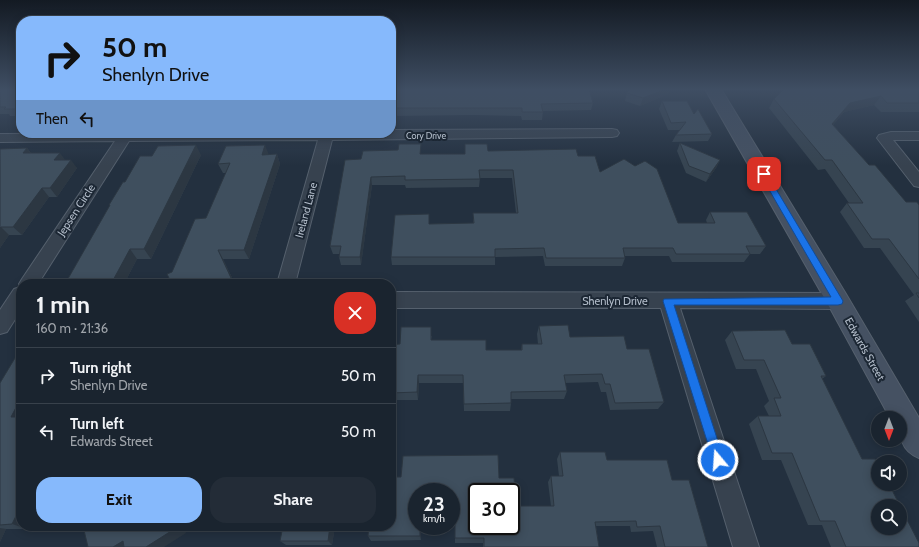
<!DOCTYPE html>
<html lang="en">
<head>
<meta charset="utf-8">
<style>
  :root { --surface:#1a242f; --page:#232c37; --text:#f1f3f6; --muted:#9fa4aa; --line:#38414b; --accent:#86b9fc }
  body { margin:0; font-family:Cabin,sans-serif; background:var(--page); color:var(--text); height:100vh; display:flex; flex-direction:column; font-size:15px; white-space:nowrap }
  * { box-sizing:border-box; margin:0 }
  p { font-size:13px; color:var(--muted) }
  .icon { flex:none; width:22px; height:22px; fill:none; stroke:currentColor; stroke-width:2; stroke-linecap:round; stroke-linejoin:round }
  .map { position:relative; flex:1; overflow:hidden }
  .drawer { position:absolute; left:16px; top:279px; width:380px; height:252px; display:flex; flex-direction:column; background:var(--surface); border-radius:16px; box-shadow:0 2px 10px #0003,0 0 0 1px var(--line) }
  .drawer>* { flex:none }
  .top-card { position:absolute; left:16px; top:16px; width:380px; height:122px; border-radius:16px; box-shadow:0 2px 10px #0003,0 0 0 1px var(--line); background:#86b9fc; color:#111; overflow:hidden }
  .needle { width:26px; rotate:180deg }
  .buttons { position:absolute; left:871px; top:411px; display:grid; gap:8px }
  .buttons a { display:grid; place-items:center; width:36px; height:36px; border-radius:50%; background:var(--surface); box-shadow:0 2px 10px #0003,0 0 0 1px var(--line); font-size:20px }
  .speed { position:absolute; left:408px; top:483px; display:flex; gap:8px; font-size:20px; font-weight:700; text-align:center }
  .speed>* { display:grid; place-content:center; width:52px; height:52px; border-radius:50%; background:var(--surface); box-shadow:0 2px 10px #0003,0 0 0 1px var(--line); line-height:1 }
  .speed small { font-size:10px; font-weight:400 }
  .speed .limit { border:2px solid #111; border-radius:6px; background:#fff; color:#111 }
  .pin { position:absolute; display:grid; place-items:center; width:34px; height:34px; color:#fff; margin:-17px; border-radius:8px; box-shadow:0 2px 6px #0006 }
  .me { position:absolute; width:44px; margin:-22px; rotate:342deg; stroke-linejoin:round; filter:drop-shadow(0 0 3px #0008) }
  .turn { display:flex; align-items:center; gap:14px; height:84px; padding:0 20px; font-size:18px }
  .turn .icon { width:52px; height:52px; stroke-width:2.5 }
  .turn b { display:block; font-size:28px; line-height:34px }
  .then { display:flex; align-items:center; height:38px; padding:0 20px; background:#0003; gap:8px; font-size:15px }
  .round { display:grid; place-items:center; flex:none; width:42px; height:42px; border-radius:16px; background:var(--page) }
  .headline { display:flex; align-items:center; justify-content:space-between; height:68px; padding:0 20px }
  h1 { font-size:24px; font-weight:800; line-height:30px }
  .action { display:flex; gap:8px; margin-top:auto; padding:8px 20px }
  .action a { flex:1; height:46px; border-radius:16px; background:var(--accent); color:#111; font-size:16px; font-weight:800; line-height:46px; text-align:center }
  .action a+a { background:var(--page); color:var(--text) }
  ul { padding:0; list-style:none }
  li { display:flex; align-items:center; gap:12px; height:56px; padding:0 20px; border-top:1px solid var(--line) }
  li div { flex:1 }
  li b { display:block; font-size:15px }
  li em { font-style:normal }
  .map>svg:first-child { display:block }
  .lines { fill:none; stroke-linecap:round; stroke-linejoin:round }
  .minor-casing { stroke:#55606d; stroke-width:2 }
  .secondary-casing { stroke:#55606d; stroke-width:2 }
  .minor { fill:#37424f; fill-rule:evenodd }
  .secondary { fill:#455162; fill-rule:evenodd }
  .wall { fill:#364451; fill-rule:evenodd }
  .shaded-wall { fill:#2c3742 }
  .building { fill:#3f4f5e; stroke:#2c3742; fill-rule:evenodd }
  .route { fill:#1a73e8; stroke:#114b97 }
  .labels { text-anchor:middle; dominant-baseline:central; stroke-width:4; stroke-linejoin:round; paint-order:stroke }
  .far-street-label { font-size:9px; fill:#b3bdca; stroke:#1c2734 }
  .street-label { font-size:11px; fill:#b3bdca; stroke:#1c2734 }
</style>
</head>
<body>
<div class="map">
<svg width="919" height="547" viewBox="0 0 919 547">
  <rect width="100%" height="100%" fill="#23303f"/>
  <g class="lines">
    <defs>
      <path id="minor" d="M612,129l5,1 2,3 -2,3 -5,1 -280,3 -37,144h-18l41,-144 -189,1 -91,143h-17v26l-14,22 -7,2v-24l14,-21 6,-2 -1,-3 3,-5 93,-138 -115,1v-8l391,-1v-3z
        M891,132h28v8h-26l26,32v15l-5,-1 -37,-48 2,-3z
        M391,292l447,1 7,3 2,5 -2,5 -7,3 -158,-1 79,239h-26l-72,-239h-270z"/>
      <path id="secondary" d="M705,89h16l125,205 73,124v40c-19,-8 -19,-21 -19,-40h-10l-60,-110z"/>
    </defs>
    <!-- minor casing -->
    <use href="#minor" class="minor-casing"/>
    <!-- secondary casing -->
    <use href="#secondary" class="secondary-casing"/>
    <!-- minor -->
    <use href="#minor" class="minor"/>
    <!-- secondary -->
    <use href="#secondary" class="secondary"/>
  </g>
  <!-- wall -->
  <path class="wall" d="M0,89h21v27h-11l-1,-2h-9z
    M391,89l202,14 -2,7 -48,1 -1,9h-20l-1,-4 -48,-1 -82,1z
    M630,89h40l-2,5 -28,12 -15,-5 2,-8z
    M919,89v23h-38l-7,-7 -30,7 -11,13 36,40 37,37 13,3v117l-14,-21 9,-6 -34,-47h-16l-24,-36 7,-9h2l-24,-34 -7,1 -49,-62 5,-9 26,-9z
    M662,101l50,33 -4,7 -36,1 4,-7 4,-5h-12l-9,-21z
    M680,143l40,17 -4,8 -10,14 -20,-9 -9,-22z
    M465,144l23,7 90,5 22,16 78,51h29l-1,-3 4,-8 56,34 -6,8h-10l-6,8h-72l-3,-6h-44v2l-3,8h-77l-2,-10 -48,1v8h-103l-1,-8 39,-33 43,-1v-10h43l-4,-35h-32l-1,9 -73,1 -1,-3h-33l-11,80h-20l-2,-8v-3h-6l-3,-8 31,-87 104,-5z
    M27,148l4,5 34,7 12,8 -20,29h-8l-27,38h-13l-9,13v-99z
    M269,154h8l3,10 -31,95h-26l12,25h-63v-12l34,-54 20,-45h-3l-5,-9z
    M201,155l-50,104h-14l-13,25h-59l45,-78 -1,-1 16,-23z
    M539,326l31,11 57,12 37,53 -6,7 -48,1 -4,-18h-5l-3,-10 -33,1 2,8 -3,8h-53v4l-1,8h-46l-1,-28h-44l-1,17h-27v-55l9,-1 32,-8 -1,4 55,10h35l1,-6h16l-1,-10z
    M732,331l60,13 34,32 -4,3 40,80 57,88h-88l-9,-22h-14l-27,-65h-19l-13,-36 9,-8h11l-5,-10 5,-5 -13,-32h-20l-11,-29z
    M0,383l21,143h7l-1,3h-21l-6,13z
    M560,452h45l2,8h60l5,20h17l19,67h-51l-4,-16 -22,1 -1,-6h-34l3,21h-116v-4h-28v-17h-34v14l-50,1 -3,-5 1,-10h22v-49h10l2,-21 95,-1 1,23h15l2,28h35l-3,-24 3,-6h8l-2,-17zM417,492h34v34h-34zM477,492h34v34h-34z
    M335,526l-3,19h-46l-6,-4z"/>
  <!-- shaded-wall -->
  <path class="shaded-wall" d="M666,89h4l-2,5 -28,12 3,-8z
    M881,96l-7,9 -30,7 -18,21 6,-9 18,-21z
    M196,145l5,10 -50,104 -7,-10z
    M265,145l4,10h-7z
    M27,148l7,9 -11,-4z
    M60,153l6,8 -12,-1z
    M277,154l3,10 -31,95 -5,-9z
    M71,160l6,8 -20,29 -7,-9z
    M720,160l-4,8 -10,14 4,-8z
    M371,177l1,8 -11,80 -1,-8z
    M42,188l7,9 -27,38 -9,-8z
    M1,227l8,8 -9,13v-20z
    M130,249l7,10 -13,25h-13z
    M218,250l5,9 12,25h-13z
    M418,375l1,8 -1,17 -1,-8z
    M21,398v25l-10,-6z
    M21,506v20h7l-1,3 -15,-5z
    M175,526h9l2,7 -22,14h-18z
    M330,526h5l-3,19 -4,-4z
    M420,526h1v14l-1,-4z
    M0,528l6,1 -6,13z
    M123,541l10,6h-20z"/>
  <!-- building -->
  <path class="building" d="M0,89h21v20h-17l2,-2h-6z
    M391,89h198l4,14 -52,1 2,8h-21v-4h-131z
    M630,89h36l-23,9 -16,-5z
    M784,89h13l3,1 5,-1h114v14h-32l-6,-7 -31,7 -18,21 37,41h6l31,37h11l2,3v74l-30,-40h-17l-25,-36h16l-31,-43h-7l-51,-61z
    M662,101h25l7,13 4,-5 14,25 -36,1 10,-13 -15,1z
    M680,143l40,17 -10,14 -21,-8z
    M399,144h22l-1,10h45v-10h22l1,7 88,-2 2,7h17l5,16 24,-13 11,7 10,-5 12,8 21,54h37l-5,-11h37l19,34h-20l4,8h-74l-3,-6h-50l2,10h-79l-2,-10 -49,1v8h-104l4,-42 34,-1v10l45,-1 -1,-10h45l-5,-43h-34l1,9 -75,1v-4l-34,1 -11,80h-21l2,-11h-11l15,-86 16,-1 2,-8 35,-1z
    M196,145l-52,104h-14l-19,35h-46l45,-79h-1l14,-23h2l15,-26h12l6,-10z
    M265,145l-3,10 15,-1 -33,96h-26l14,30 -10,4h-50l-5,-10 5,-2 23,-53 11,-1 24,-55 -12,1 8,-18z
    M27,148l-4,5h37l-6,7h17l-21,28h-8l-29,39h-12l-1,1v-79z
    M916,293h3v5z
    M568,325l2,12 54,-1 3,13h22l15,53 -49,1 -5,-19h-5l-3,-10 -38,1 3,16 -56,1v11l-47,1 -1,-29h-45l-1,17 -26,1v-48l9,-1 1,-17h30v13h55v10h36v-6h20l-3,-18z
    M785,330l7,14h18l16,32h-5l41,83h13l3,4v21h11l11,22h-22v22h22v-22l19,37v4h-73l-11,-26h-15l-28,-68h-20l-14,-37h23l-7,-18h7l-17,-38h-20l-12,-29z
    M21,348v50l-10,19h10v89l-9,18 -12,1v-142z
    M560,452h45l2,8h60l5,20h17l19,67h-43l-5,-21 -23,1 -1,-6 -41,1 4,25h-115v-9h-29v-17h-4v-29h-34v34h3v10h-52l1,-10h22v-49h10l2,-21 95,-1 1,23h15l2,28h38l-3,-30h12zM477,492h34v34h-34z
    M83,526h92l1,2 -30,19h-22l-1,-6 -10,6h-25z
    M283,526h47l-2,15h-48z"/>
  <!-- sky -->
  <linearGradient id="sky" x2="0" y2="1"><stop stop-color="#131a23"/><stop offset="0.54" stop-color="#3f4e63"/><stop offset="1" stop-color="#3f4e63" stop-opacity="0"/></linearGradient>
  <rect width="919" height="166" fill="url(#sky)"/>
  <!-- route -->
  <path class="route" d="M764,171l3,3 76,127 -1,3 -4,1h-164l50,155 -1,4 -5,2 -4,-2 -1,-4 -50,-159 1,-2 167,-2 -71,-123z"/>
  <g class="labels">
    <!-- far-street labels -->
    <g class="far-street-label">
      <text x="426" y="135">Cory Drive</text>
    </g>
    <!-- street labels -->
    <g class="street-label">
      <text transform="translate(76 210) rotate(-57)">Jepsen Circle</text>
      <text transform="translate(306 210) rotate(-75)">Ireland Lane</text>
      <text x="615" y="301">Shenlyn Drive</text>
      <text transform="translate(865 349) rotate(61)">Edwards Street</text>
    </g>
  </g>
</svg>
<div class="buttons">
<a><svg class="needle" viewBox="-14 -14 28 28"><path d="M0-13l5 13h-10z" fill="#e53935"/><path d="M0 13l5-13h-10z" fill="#9fa4aa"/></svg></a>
<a><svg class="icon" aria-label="sound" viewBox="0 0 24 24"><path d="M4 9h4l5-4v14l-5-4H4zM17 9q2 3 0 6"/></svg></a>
<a><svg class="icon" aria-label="search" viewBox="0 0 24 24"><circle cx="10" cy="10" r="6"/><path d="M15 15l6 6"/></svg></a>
</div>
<div class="speed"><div>23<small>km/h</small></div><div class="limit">30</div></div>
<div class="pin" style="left:764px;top:174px;background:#d93025"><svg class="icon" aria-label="arrive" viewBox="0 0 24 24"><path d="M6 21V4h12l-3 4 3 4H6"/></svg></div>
<svg class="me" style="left:718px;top:460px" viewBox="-20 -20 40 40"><circle r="17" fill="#1a73e8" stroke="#fff" stroke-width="3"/><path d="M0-11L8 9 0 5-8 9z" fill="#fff"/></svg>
<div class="top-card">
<div class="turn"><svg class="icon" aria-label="right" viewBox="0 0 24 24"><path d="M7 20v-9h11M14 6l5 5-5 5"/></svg><div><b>50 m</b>Shenlyn Drive</div></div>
<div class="then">Then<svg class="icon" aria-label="left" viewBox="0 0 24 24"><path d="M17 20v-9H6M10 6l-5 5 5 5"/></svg></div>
</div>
<section class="drawer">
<div class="headline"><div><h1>1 min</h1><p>160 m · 21:36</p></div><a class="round" style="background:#d93025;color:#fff"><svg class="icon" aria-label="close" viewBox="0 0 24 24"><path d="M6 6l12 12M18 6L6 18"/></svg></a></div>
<ul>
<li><svg class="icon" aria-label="right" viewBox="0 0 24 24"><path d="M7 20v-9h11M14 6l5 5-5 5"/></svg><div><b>Turn right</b><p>Shenlyn Drive</p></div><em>50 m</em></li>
<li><svg class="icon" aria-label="left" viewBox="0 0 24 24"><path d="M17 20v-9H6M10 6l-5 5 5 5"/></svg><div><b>Turn left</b><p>Edwards Street</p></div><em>50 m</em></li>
</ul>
<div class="action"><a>Exit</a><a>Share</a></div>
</section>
</div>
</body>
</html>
